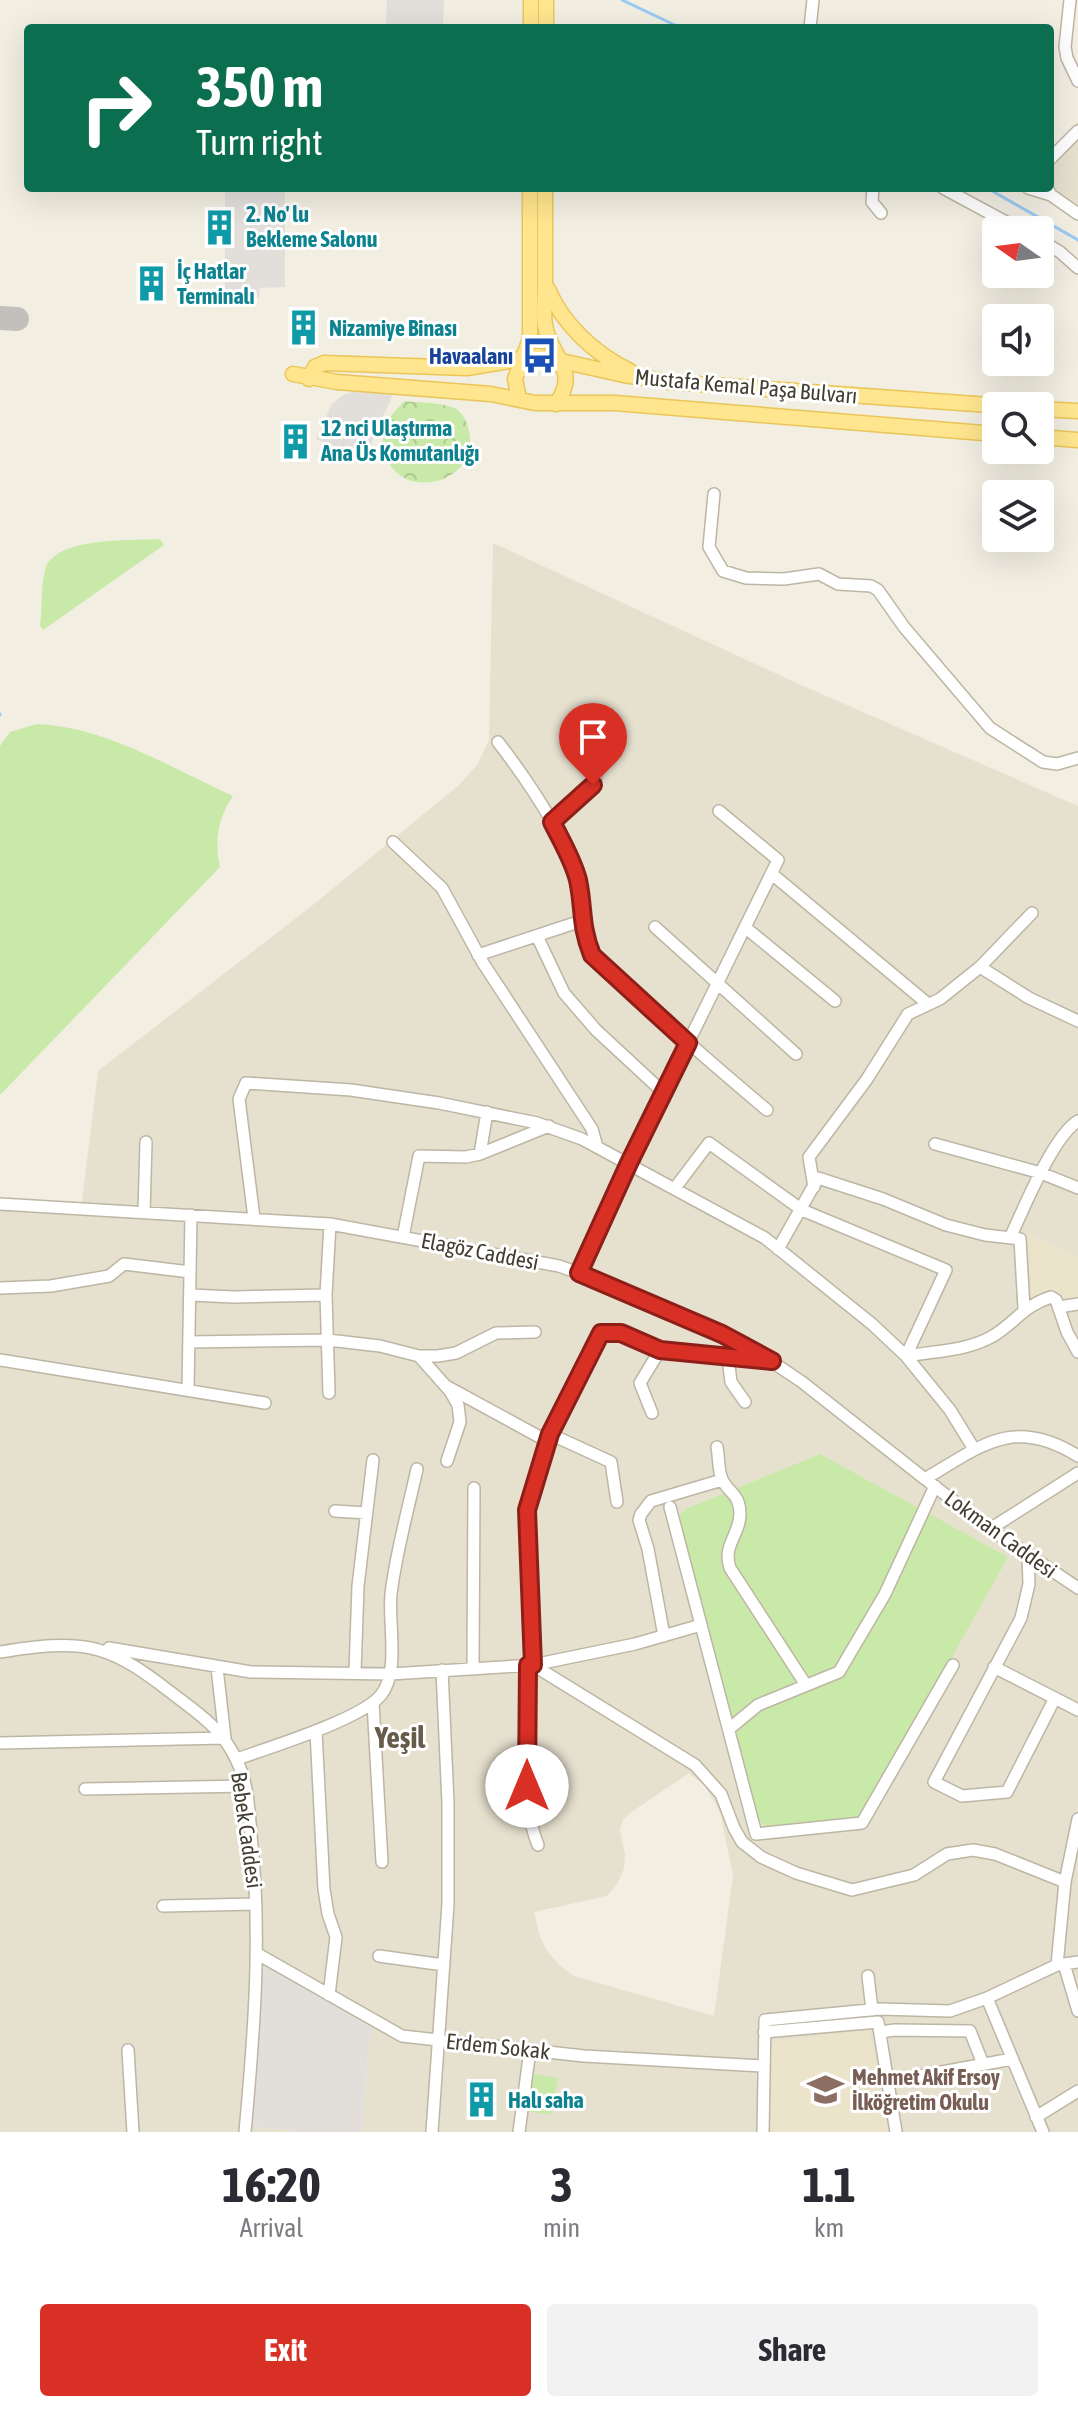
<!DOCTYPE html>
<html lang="en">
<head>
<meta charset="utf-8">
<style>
  :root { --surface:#fff; --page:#f2f2f3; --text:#2b2b33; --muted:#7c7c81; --accent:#d93025 }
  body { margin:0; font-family:"Asap Condensed",sans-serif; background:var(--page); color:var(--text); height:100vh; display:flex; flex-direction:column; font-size:30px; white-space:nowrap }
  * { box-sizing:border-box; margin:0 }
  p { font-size:26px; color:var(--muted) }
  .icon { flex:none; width:44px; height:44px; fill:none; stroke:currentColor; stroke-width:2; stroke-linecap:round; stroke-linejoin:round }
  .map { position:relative; height:2132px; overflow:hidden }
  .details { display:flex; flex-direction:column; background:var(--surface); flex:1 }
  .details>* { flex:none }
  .hud { position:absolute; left:24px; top:24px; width:1030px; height:168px; border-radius:8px; box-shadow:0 8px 32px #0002; background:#0b6e4f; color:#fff; overflow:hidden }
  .needle { width:52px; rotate:284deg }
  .tools { position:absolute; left:982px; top:216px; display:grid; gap:16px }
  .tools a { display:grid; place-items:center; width:72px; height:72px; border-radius:8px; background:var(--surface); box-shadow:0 8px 32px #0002; font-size:40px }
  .pin { position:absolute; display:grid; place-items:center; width:68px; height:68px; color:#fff; margin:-82px -34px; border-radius:50% 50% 50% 0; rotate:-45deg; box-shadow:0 0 8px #0007 }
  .pin .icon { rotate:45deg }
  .me { position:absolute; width:88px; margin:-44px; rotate:0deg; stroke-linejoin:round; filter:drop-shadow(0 0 6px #0008) }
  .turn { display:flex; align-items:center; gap:28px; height:168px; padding:0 40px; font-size:36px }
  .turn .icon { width:104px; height:104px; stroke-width:2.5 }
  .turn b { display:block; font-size:56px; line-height:68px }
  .eta { display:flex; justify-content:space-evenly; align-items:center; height:136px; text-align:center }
  .eta b { font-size:48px; font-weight:700; line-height:56px }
  .action { display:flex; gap:16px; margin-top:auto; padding:16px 40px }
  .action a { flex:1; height:92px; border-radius:8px; background:var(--accent); color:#fff; font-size:32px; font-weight:700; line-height:92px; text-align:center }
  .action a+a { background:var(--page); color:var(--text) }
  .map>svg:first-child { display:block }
  .residential { fill:#e6e0cf; fill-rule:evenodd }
  .education { fill:#ece4ca }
  .green { fill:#c8e9a7 }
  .park { fill:url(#park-crowns) }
  .parking { fill:#e2dfdb }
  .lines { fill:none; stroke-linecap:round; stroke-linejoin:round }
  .stream { stroke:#99caf4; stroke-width:3 }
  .taxiway { stroke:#c2c0ba; stroke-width:24 }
  .minor-casing { stroke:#bdb6a4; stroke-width:14 }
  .major-casing { stroke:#eac658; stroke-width:17 }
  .minor { stroke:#fff; stroke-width:11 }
  .major { stroke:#ffe58e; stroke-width:14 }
  .route-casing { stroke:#8d1f18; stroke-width:20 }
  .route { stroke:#d93025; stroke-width:14 }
  .labels { text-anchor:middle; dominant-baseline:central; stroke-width:6; stroke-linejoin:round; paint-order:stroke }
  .culture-label { font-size:22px; font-weight:bold; fill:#0d838f; stroke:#fff; text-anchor:start }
  .transit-label { font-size:22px; font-weight:bold; fill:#164399; stroke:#fff; text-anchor:end }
  .street-label { font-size:22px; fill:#433e32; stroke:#fff }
  .education-label { font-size:22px; font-weight:bold; fill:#785e54; stroke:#fff; text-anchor:start }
  .district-label { font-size:30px; font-weight:bold; fill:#675c49; stroke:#fff }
</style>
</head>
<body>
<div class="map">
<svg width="1078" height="2132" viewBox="0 0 1078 2132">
  <defs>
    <pattern id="park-crowns" width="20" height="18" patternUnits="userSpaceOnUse" patternTransform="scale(2)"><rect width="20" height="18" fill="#c8e9a7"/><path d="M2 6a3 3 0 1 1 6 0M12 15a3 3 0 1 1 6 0" fill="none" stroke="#adc990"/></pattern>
  </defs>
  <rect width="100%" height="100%" fill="#f2eee2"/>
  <!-- residential -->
  <path class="residential" d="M1078,122v92l-28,-26v-34z
    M493,543l308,142 277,121v1326h-716l7,-89 5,-19 -128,101 61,7h-307v-928l81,4 17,-137 215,-166 146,-120 18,-20 12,-25zM820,1454l156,86 31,16 -325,-45zM689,1773l16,13 15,26 13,63 -19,141 -140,-40 -14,-10 -12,-14 -8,-15 -6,-25 73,-16 10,-12 7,-15 1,-14 -5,-25 3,-10 7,-7z"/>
  <!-- education -->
  <path class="education" d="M1027,1233l51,23v43l-15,3 -1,-7 -6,-2 -25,6z
    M869,2030l19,102h-117v-85l6,-6z"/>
  <!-- green -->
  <path class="green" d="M160,539l4,6 -121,85 -3,-4c2,-18 1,-38 5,-56 9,-34 87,-29 115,-31z
    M37,724c69,3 134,44 196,72 -15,22 -19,45 -13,71l-220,228v-349l10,-14z
    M820,1454l188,103 -143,255 -10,8 -87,9 -11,-11 -79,-301 8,-8z
    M534,2074l24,4 -7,37 -23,-4z"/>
  <!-- park -->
  <path class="park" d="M405,401c15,2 35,1 49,7 7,3 12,11 14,19 17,58 -73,79 -84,22 -4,-21 6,-35 21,-48z"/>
  <!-- parking -->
  <path class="parking" d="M387,0h57l-1,28h-57z
    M225,188h60v99l-25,1 -1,10h-34z
    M356,391l38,1 -30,67 -48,-20 16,-35 11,-9z
    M256,1959l118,65 -5,19 -7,89h-55l-62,-6z"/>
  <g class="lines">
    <!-- stream -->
    <path class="stream" d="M622,0l59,28
      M987,188l91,52
      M0,714v1"/>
    <!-- taxiway -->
    <path class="taxiway" d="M0,318l17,1"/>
    <defs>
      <path id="minor" d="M1070,0l-5,47 2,11 11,23
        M810,28l3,-28
        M1050,159l28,-28
        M873,188l-1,14 9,11
        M943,188l78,42
        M1028,188l23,7
        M1047,188l4,7 27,19
        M1040,240l20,12 18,16
        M714,494l-5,53 14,24 23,7 38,1 35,-5 19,10 33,2 7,4 26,37 86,101 53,34 14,2 21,-6
        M498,742c30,39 61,84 78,131 9,26 -1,60 17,83 12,15 31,28 45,41 42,39 85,76 129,113
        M552,822l43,-40 2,-12 -9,-23
        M393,842l49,46 41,75 109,166 5,18
        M772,874l156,130
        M655,927l141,127
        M746,928l89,73
        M537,936l27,57 32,37 68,63
        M478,955l103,-34
        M980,967l49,31 49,23
        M935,1144l106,29 37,15
        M480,1154l7,-42
        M814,1187l-5,-30 58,-78 41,-65 32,-15 40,-32 52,-54
        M675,1188l34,-45 93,67 144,60 -40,86
        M0,1204l330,20 229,42 48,17 94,42 61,30 40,27 123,97c57,-34 89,-63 153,-23
        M144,1212l2,-70
        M254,1218l-15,-119 7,-16 105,7 88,13 98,20 45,16 183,99 107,86 34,32 44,54 24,39
        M403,1237l16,-81 47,1 14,-3 69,-28
        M1010,1238c13,-28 43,-102 68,-117
        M778,1249l40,-71 65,21 63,26 39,10 35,4 4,69
        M579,1273l50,-110 149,-303 -59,-49
        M0,1288l51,-2 58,-10 15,-12 66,8
        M190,1295l44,2 92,-2
        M1059,1307l19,-3
        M189,1342l139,-2 52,6 39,10 31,35 8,14 2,17 -13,39
        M419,1356h19l18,-3 40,-20 39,-1
        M906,1356c29,-5 61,-5 87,-20 23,-14 30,-30 58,-39l5,3 11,32 11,20
        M728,1358l3,24 14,20
        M0,1360l265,43
        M768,1361l-108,-11 -39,-17h-20l-51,101 -23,76 6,155 162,100 26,29 13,34 8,14 19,15 35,16 56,17 62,-15 33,-21 26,-4 22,4 70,28
        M446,1386l101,55
        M188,1389l3,-174
        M329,1393l-3,-98 4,-71
        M652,1413l-12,-30 20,-33
        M550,1434l61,28 6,40
        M717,1447c2,10 1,23 5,32 6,14 17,14 18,33 1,22 -18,33 -10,56l76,117
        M929,1482l61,47 88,59
        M670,1507l86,327 106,-11 91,-158
        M335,1511l32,2
        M990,1529l88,-56
        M1028,1555l1,29 -8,34 -87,164 28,14 45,-4 48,-94
        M664,1636l-16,-87 -9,-29 2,-6 10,-13 71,-21
        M109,1648l142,24 140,2 142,-9 102,-21 66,-19
        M0,1652c80,-12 104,-12 169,39 26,20 52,36 67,68 12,23 13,51 15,76 11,99 3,199 -6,297
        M528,1665c-1,54 -10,131 10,180
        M994,1667l84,43
        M217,1668l8,70
        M473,1668l1,-180
        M355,1672l3,-86 15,-126
        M373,1703l9,159
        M729,1729l29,-24 81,-33 46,-78 50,-108
        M316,1731l8,158 4,25 8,23 -7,58
        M0,1743l224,-5
        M237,1759c31,-11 125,-40 144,-64 19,-23 7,-72 10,-101 5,-42 17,-84 26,-125
        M85,1789l160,-3
        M163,1906l93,-2
        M256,1953l146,83 182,20 178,10
        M379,1956l65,9
        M1064,1964l14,47
        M1057,1965l8,-83 13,-63
        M868,1976l4,34
        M987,1998l56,134
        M764,2032l114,-10 18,110
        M880,2032l15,-2 75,1 13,33
        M128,2050l5,82
        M888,2082l124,-23
        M1036,2117l42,-26
        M432,2132l16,-228v-101l-6,-133
        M519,2132l11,-82
        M763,2132l2,-112 115,-11 70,2 37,-13 70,-33 21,-3"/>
      <path id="major" d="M531,28v-28
        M546,28v-28
        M545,188c0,33 0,66 0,100 0,11 -2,25 0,37 5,33 36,44 11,79
        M548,289c15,36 47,65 82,82
        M293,374l44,8 154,12 44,9h80l381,31
        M309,379l6,-12 9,-4 143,5 72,-12 85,19 46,7 333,24
        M519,399l-4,-20 15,-40v-151
        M1040,409l38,2
        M1040,437l38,3"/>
    </defs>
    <!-- minor casing -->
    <use href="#minor" class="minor-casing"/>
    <!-- major casing -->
    <use href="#major" class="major-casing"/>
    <!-- minor -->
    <use href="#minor" class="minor"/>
    <!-- major -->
    <use href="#major" class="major"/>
  </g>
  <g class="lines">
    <defs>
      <path id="route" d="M527,1786l1,-121h5l-6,-155 23,-76 51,-101h20l39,17 112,11 -50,-27 -143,-61 50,-110 59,-120 -96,-88c-12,-30 -8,-47 -14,-75 -5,-20 -17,-40 -26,-58l41,-37"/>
    </defs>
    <!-- route casing -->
    <use href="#route" class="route-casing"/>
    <!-- route -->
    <use href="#route" class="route"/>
  </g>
  <!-- icons -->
  <defs>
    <symbol id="building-bare" viewBox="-9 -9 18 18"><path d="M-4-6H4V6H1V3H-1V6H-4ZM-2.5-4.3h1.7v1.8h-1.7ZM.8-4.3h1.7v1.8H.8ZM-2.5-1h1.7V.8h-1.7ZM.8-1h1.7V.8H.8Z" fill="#0f9aa8" stroke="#fff" stroke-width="2.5" paint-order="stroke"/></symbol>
    <symbol id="bus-bare" viewBox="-9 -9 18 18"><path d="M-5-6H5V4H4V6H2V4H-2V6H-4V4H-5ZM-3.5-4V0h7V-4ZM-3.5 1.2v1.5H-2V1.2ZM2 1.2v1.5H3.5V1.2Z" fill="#1a4fb4" stroke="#fff" stroke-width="2.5" paint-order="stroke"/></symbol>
    <symbol id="school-bare" viewBox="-9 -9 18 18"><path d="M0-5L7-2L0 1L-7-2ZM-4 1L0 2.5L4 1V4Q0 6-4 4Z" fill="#8d6e63" stroke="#fff" stroke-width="2.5" paint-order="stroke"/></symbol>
  </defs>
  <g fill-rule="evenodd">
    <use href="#building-bare" x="194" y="202" width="51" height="51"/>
    <use href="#building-bare" x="126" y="258" width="51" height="51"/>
    <use href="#building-bare" x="278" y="302" width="51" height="51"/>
    <use href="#bus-bare" x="514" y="330" width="51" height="51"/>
    <use href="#building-bare" x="270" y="416" width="51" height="51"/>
    <use href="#school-bare" x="800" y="2064" width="51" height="51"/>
    <use href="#building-bare" x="456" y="2074" width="51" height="51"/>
  </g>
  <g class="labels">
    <!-- culture labels -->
    <g class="culture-label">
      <text x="246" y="214">2. No' lu<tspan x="246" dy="25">Bekleme Salonu</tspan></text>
      <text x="177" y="271">İç Hatlar<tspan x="177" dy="25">Terminalı</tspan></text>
      <text x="329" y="328">Nizamiye Binası</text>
      <text x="321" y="428">12 nci Ulaştırma<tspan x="321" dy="25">Ana Üs Komutanlığı</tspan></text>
      <text x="508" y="2100">Halı saha</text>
    </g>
    <!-- transit labels -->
    <g class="transit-label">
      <text x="513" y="356">Havaalanı</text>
    </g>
    <!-- street labels -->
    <g class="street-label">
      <text transform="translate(746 386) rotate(5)">Mustafa Kemal Paşa Bulvarı</text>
      <text transform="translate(480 1251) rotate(11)">Elagöz Caddesi</text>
      <text transform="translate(1001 1534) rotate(36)">Lokman Caddesi</text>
      <text transform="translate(247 1830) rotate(82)">Bebek Caddesi</text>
      <text transform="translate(498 2046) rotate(6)">Erdem Sokak</text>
    </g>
    <!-- education labels -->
    <g class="education-label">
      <text x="852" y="2077">Mehmet Akif Ersoy<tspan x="852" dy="25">İlköğretim Okulu</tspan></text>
    </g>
    <!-- district labels -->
    <g class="district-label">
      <text x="400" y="1737">Yeşil</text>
    </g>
  </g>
</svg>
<div class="tools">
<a><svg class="needle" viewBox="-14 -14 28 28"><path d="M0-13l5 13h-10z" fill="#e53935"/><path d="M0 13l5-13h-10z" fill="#7c7c81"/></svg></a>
<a><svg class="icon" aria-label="sound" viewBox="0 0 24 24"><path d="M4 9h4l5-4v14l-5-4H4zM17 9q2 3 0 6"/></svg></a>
<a><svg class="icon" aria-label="search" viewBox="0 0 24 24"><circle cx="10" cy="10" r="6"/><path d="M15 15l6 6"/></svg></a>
<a><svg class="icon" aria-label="layers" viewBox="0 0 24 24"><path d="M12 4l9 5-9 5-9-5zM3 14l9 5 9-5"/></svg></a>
</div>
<div class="pin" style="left:593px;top:785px;background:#d93025"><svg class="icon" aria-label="arrive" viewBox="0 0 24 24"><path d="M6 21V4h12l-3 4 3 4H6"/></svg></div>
<svg class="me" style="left:527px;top:1786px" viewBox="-20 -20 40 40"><circle r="19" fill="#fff"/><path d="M0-13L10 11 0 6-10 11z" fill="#d93025"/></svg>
<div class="hud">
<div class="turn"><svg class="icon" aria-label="right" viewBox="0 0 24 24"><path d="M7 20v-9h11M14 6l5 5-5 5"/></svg><div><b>350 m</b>Turn right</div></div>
</div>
</div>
<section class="details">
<div class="eta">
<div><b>16:20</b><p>Arrival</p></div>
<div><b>3</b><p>min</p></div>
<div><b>1.1</b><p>km</p></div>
</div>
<div class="action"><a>Exit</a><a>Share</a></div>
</section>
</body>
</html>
